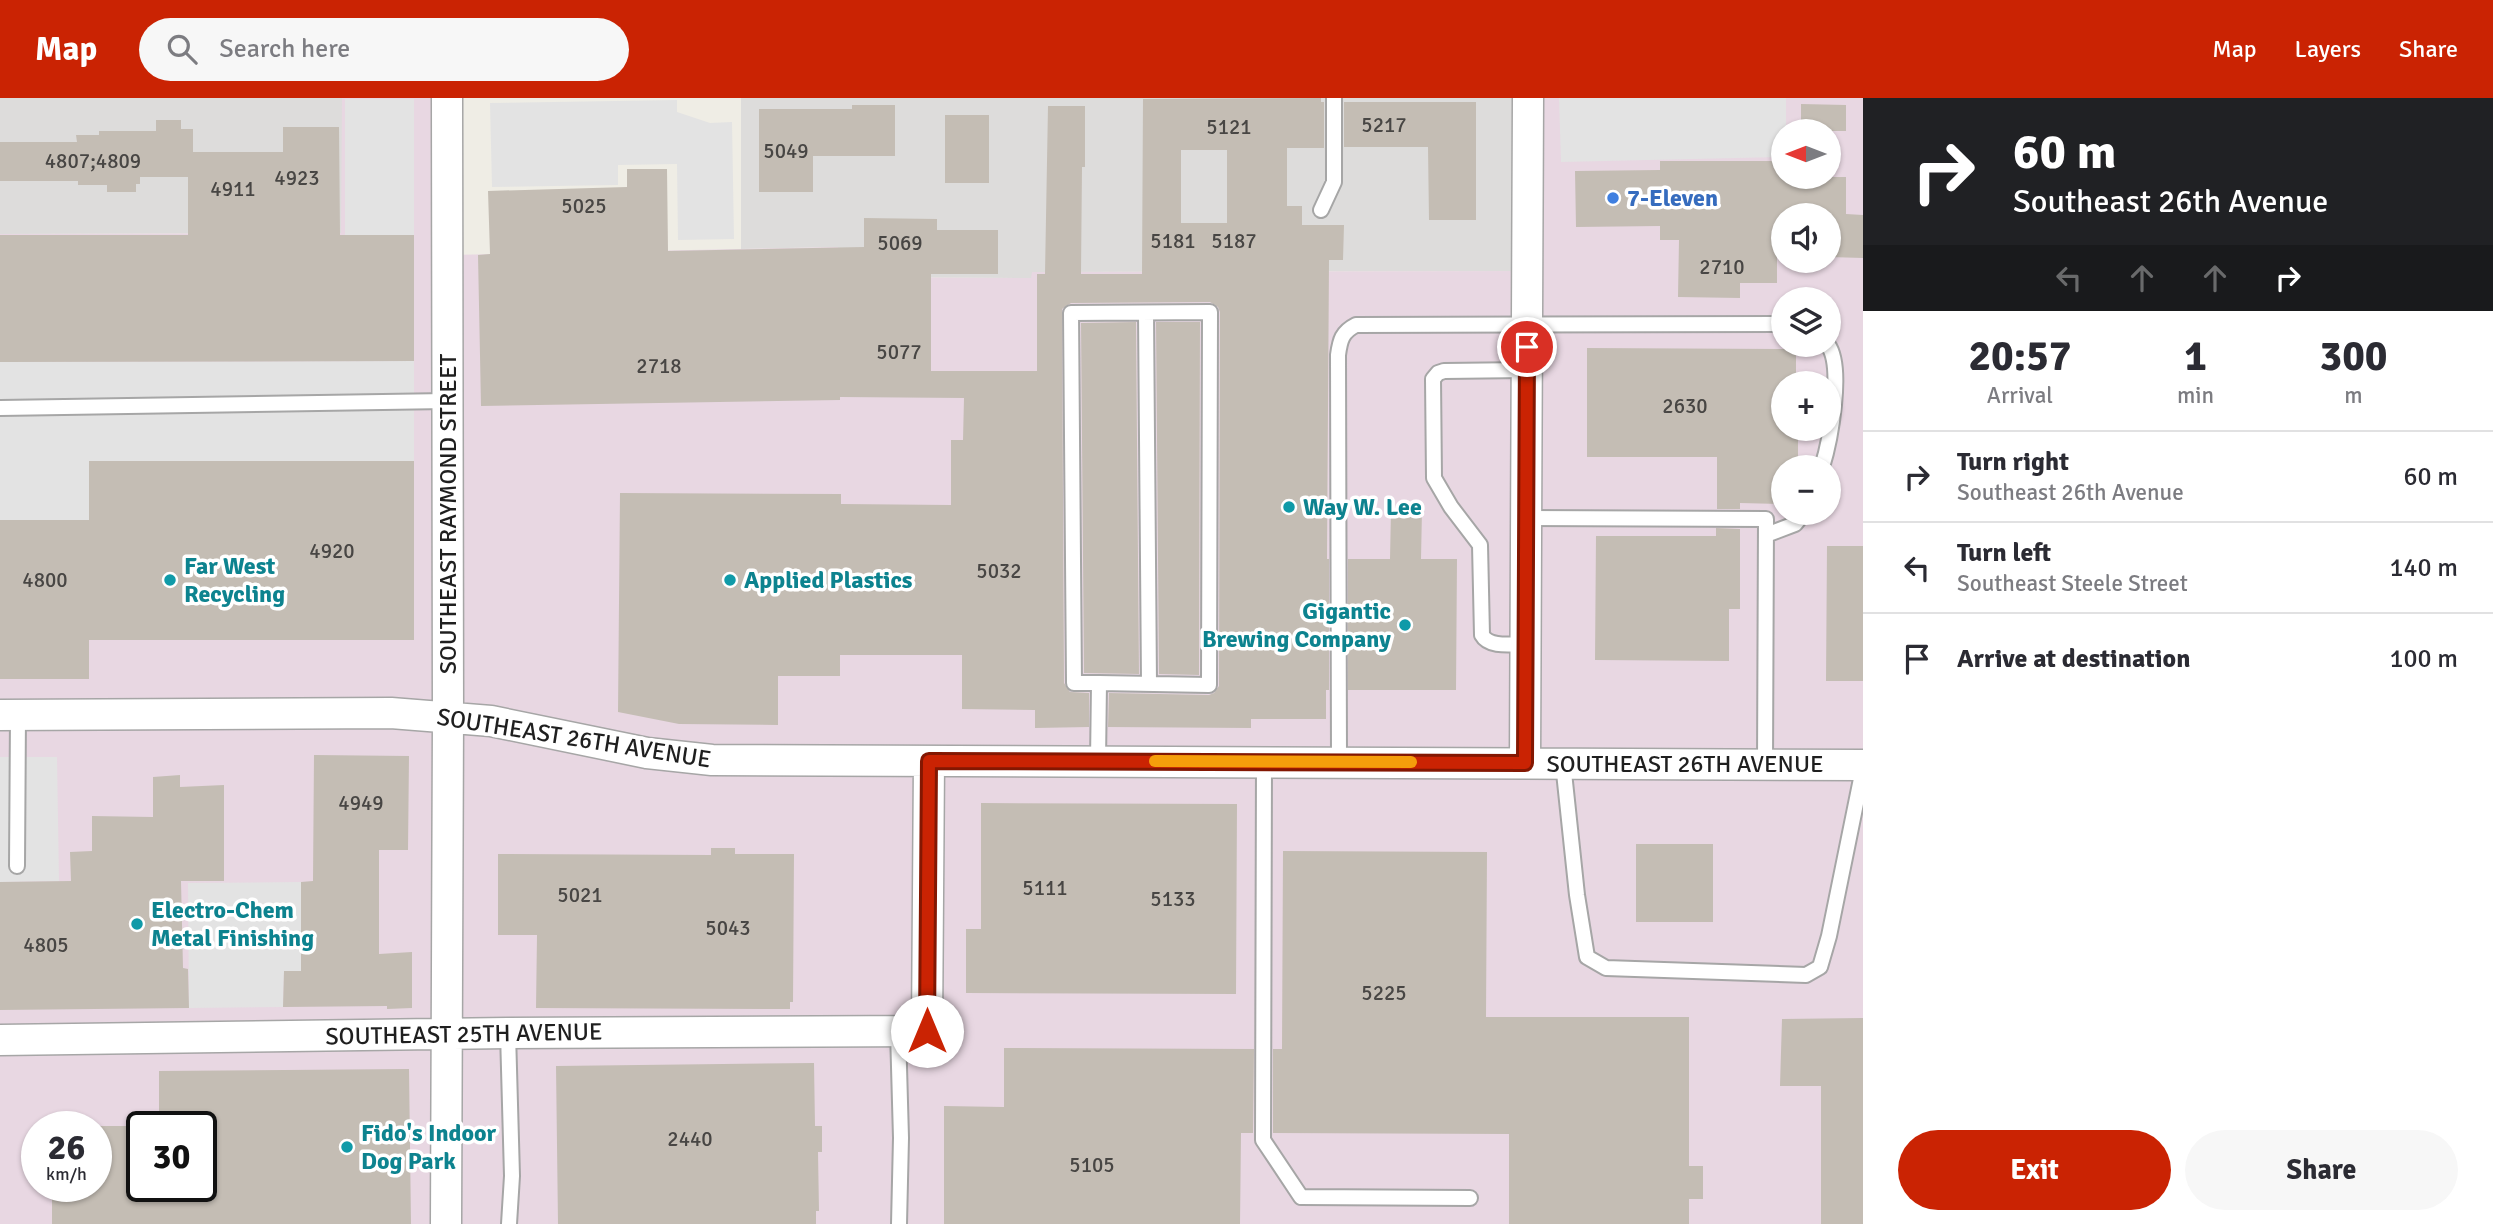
<!DOCTYPE html>
<html lang="en">
<head>
<meta charset="utf-8">
<style>
  :root { --surface:#fff; --page:#f7f7f7; --text:#2b2b33; --muted:#7c7c81; --line:#e1e1e2; --accent:#ca2303 }
  body { margin:0; font-family:Signika,sans-serif; background:var(--page); color:var(--text); height:100vh; display:flex; flex-direction:column; font-size:26px; white-space:nowrap }
  * { box-sizing:border-box; margin:0 }
  p { font-size:23px; color:var(--muted) }
  .icon { flex:none; width:38px; height:38px; fill:none; stroke:currentColor; stroke-width:2; stroke-linecap:round; stroke-linejoin:round }
  .map { position:relative; flex:1; overflow:hidden }
  .side { display:flex; flex-direction:column; background:var(--surface); width:630px }
  .side>* { flex:none }
  .hud { background:#202124; color:#fff; overflow:hidden }
  .needle { width:46px; rotate:270deg }
  .fabs { position:absolute; left:1771px; top:21px; display:grid; gap:14px }
  .fabs a { display:grid; place-items:center; width:70px; height:70px; border-radius:50%; background:var(--surface); box-shadow:0 2px 5px #0004; font-size:35px }
  .speed { position:absolute; left:21px; top:1013px; display:flex; gap:14px; font-size:35px; font-weight:700; text-align:center }
  .speed>* { display:grid; place-content:center; width:91px; height:91px; border-radius:50%; background:var(--surface); box-shadow:0 2px 5px #0004; line-height:1 }
  .speed small { font-size:18px; font-weight:400 }
  .speed .limit { border:4px solid #111; border-radius:10px; background:#fff; color:#111 }
  .pin { position:absolute; display:grid; place-items:center; width:60px; height:60px; color:#fff; margin:-30px; border:4px solid #fff; border-radius:50%; box-shadow:0 2px 7px #0007 }
  .me { position:absolute; width:77px; margin:-38px; rotate:0deg; stroke-linejoin:round; filter:drop-shadow(0 0 5px #0008) }
  .turn { display:flex; align-items:center; gap:24px; height:147px; padding:0 35px; font-size:32px }
  .turn .icon { width:91px; height:91px; stroke-width:2.5 }
  .turn b { display:block; font-size:49px; line-height:60px }
  .lanes { display:flex; align-items:center; height:66px; padding:0 35px; background:#0003; justify-content:center; gap:35px; direction:ltr }
  .lanes .off { opacity:.35 }
  .eta { display:flex; justify-content:space-evenly; align-items:center; height:119px; text-align:center }
  .eta b { font-size:42px; font-weight:700; line-height:49px }
  .button { display:flex; gap:14px; margin-top:auto; padding:14px 35px }
  .button a { flex:1; height:80px; border-radius:42px; background:var(--accent); color:#fff; font-size:28px; font-weight:700; line-height:80px; text-align:center }
  .button a+a { background:var(--page); color:var(--text) }
  ul { padding:0; list-style:none }
  li { display:flex; align-items:center; gap:21px; height:91px; padding:0 35px; border-top:2px solid var(--line) }
  li div { flex:1 }
  li b { display:block; font-size:26px }
  li em { font-style:normal }
  header { display:flex; align-items:center; gap:42px; box-sizing:border-box; height:98px; padding:0 35px; background:var(--accent); color:#fff }
  header strong { font-size:33px }
  nav { display:flex; gap:38px; margin-inline-start:auto; font-size:24px }
  .search { width:490px; height:63px; background:var(--page); display:flex; align-items:center; gap:18px; box-sizing:border-box; padding:0 24px; border-radius:38px; color:var(--muted); font-size:26px }
  main { display:flex; flex:1; min-height:0 }
  .map>svg:first-child { display:block }
  .residential { fill:#dddcdb }
  .industrial { fill:#e8d7e2; fill-rule:evenodd }
  .parking { fill:#e3e3e3 }
  .building { fill:#c4bdb4; fill-rule:evenodd }
  .lines { fill:none; stroke-linecap:round; stroke-linejoin:round }
  .service-casing { stroke:#a6a6a6; stroke-width:18 }
  .minor-casing { stroke:#a6a6a6; stroke-width:33 }
  .service { stroke:#fff; stroke-width:14 }
  .minor { stroke:#fff; stroke-width:30 }
  .route-casing { stroke:#831702; stroke-width:18 }
  .route { stroke:#ca2303; stroke-width:12 }
  .slow { stroke:#f59e0b; stroke-width:12 }
  .shop-dot { fill:#3f7fe0; stroke:#fff; stroke-width:2.5 }
  .culture-dot { fill:#0f9aa8; stroke:#fff; stroke-width:2.5 }
  .labels { text-anchor:middle; dominant-baseline:central; stroke-width:7; stroke-linejoin:round; paint-order:stroke }
  .number-label { font-size:21px; fill:#484644 }
  .shop-label { font-size:24px; font-weight:bold; fill:#366cbe; stroke:#fff; text-anchor:start }
  .culture-label { font-size:24px; font-weight:bold; fill:#0d838f; stroke:#fff; text-anchor:start }
  .street-label { font-size:24px; fill:#1f1f1f; stroke:#fff }
</style>
</head>
<body>
<header>
<strong>Map</strong>
<div class="search"><svg class="icon" aria-label="search" viewBox="0 0 24 24"><circle cx="10" cy="10" r="6"/><path d="M15 15l6 6"/></svg>Search here</div>
<nav><a>Map</a><a>Layers</a><a>Share</a></nav>
</header>
<main>
<div class="map">
<svg width="1863" height="1126" viewBox="0 0 1863 1126">
  <rect width="100%" height="100%" fill="#efede5"/>
  <!-- residential -->
  <path class="residential" d="M0,0h342v135l-342,1z
    M741,0h786l-1,173 -494,1v6l-194,-1 -1,-30 -96,2z"/>
  <!-- industrial -->
  <path class="industrial" d="M342,0h108v157l388,-8 1,30 192,1 1,-6 493,-1 2,-173h336v1126h-1863v-990l341,-1zM1783,33h46v46h-46zM1783,117h46v46h-46zM1783,201h46v46h-46zM1783,285h46v46h-46zM1783,369h46v46h-46zM37,1029h59v59h-59zM142,1029h59v59h-59z"/>
  <!-- parking -->
  <path class="parking" d="M1559,0h227v33h-3v26l-222,5z
    M345,1h69v136h-69z
    M677,2v12l33,11 22,-1 2,117 -56,1 -1,-76 -59,1v20l-126,2 -2,-84z
    M414,263v100h-324l-1,59h-89v-158z
    M0,659h57l2,124 -59,1z
    M301,784v89l-17,1 -1,35 -94,1 -1,-125z"/>
  <!-- building -->
  <path class="building" d="M1321,0v4h3v46h-37v58h15v19h42l-1,35h-14l-2,299h2v131h-3v29h-75v9l-143,-1 1,-34 100,2 5,-2 5,-7 1,-374 -2,-5 -8,-5 -139,1 -9,6 2,374 6,9 19,1v34l-54,1v-18l-73,-1v-54h-122v21h-62v49l-99,-1 -61,-12 2,-219 221,1v10l110,1v-65h12l1,-42 -124,-1v3l-359,6 -3,-151 12,-1 -2,-63 139,-4v-18h40l1,82 196,-4v-29l73,1v11h61v44h-67v97h106v-97h8l3,-168h37v61h-3l-1,107h61l1,-175zM1181,52h46v73h-46z
    M1344,4h132v118h-47l-1,-73h-84z
    M1801,6l45,1v26h-45z
    M852,7h43v51h-82v36h-54v-83h93z
    M945,17h44v68h-44z
    M156,22h25v9h12v23h90v-25h56l1,108h74v126l-414,1v-127h188v-58h-48v7h-4v8h-29v-7h-29v-4h-78v-39h77l-1,-7h23v-4h57z
    M1660,63h121v16h65v37l17,1v43l-34,-1v-42h-48v26h-4v42h-37v15l-62,-1 1,-57h-19v-14l-84,1 -1,-56 85,-1z
    M1136,224l3,352 -55,-1 -3,-350z
    M1156,224h44l-1,353 -40,-1z
    M1587,250l209,1v34h-13v46h15v38h-15v37l-43,-1v6h-23v-52h-130z
    M89,363h325v179h-325v39h-89v-159h89z
    M1391,412h31l-1,49h36l-1,131h-108v-131h42z
    M1716,430l24,1v80h-11v52l-134,-1 1,-124h120z
    M1827,448h36v135h-37z
    M314,657l95,1 -1,94h-29v104l33,-2v56l-25,1v-3l-104,1 1,-36h17v-89l12,-1z
    M180,677v12l44,-2v96h-43l2,87 5,1 1,39 -189,2v-128l71,-1 -1,-29 22,-1v-35l61,1v-40z
    M981,705l256,1 -1,190 -270,-1v-64h15z
    M1636,746h77v78h-77z
    M711,750h24v6h59l-1,148h-3v7l-254,-1 1,-73h-39v-81l213,1z
    M1283,753l204,1 -1,165h203v149h14v33h-14v25h-180v-90l-236,-1v-84h9z
    M1863,920v206h-42v-138h-41l2,-67z
    M1004,950l250,1 -1,84h-12l-1,91h-296v-118l60,1z
    M814,965l1,63h7v26h-4l1,59h-3v13h-258l-2,-158z
    M409,971l2,155h-359v-38h44v-60h46v60h59v-59h-42v-56z"/>
  <g class="lines">
    <defs>
      <path id="service" d="M1321,112l13,-28v-84
        M1146,215l3,371
        M0,310l447,-7
        M1822,369c8,-25 22,-100 6,-122
        M1526,420l240,1 -1,246
        M1766,437l29,-11 9,-11
        M1526,546c-14,0 -37,4 -44,-9l-2,-90 -29,-38 -17,-29 -1,-99 5,-6 6,-2 83,-1
        M1098,663l1,-78 110,2 1,-373 -139,1 3,370h25
        M1264,664l-1,378 38,57 169,1
        M1339,664l-1,-407c2,-15 4,-23 18,-30l427,-1
        M1563,665l14,132 10,62 19,11 200,7 14,-8 9,-31 34,-167
        M17,768l1,-151
        M898,933l3,107 -2,86
        M508,935l4,143 -3,48"/>
      <path id="minor" d="M0,617l391,-2 100,8 156,32 65,7 1151,5
        M1525,665l3,-665
        M0,942l508,-7 419,-2 2,-270
        M446,1126l2,-507 -1,-619"/>
    </defs>
    <!-- service casing -->
    <use href="#service" class="service-casing"/>
    <!-- minor casing -->
    <use href="#minor" class="minor-casing"/>
    <!-- service -->
    <use href="#service" class="service"/>
    <!-- minor -->
    <use href="#minor" class="minor"/>
  </g>
  <g class="lines">
    <defs>
      <path id="route" d="M927,933l2,-270 596,2 2,-416"/>
    </defs>
    <!-- route casing -->
    <use href="#route" class="route-casing"/>
    <!-- route -->
    <use href="#route" class="route"/>
    <!-- slow -->
    <path class="slow" d="M1155,663l256,1"/>
  </g>
  <!-- markers -->
  <circle class="shop-dot" cx="1613" cy="100" r="7"/>
  <g class="culture-dot">
    <circle cx="1289" cy="409" r="7"/>
    <circle cx="170" cy="482" r="7"/>
    <circle cx="730" cy="482" r="7"/>
    <circle cx="1405" cy="527" r="7"/>
    <circle cx="137" cy="826" r="7"/>
    <circle cx="347" cy="1049" r="7"/>
  </g>
  <g class="labels">
    <!-- number labels -->
    <g class="number-label">
      <text x="1384" y="27">5217</text>
      <text x="1229" y="29">5121</text>
      <text x="786" y="53">5049</text>
      <text x="93" y="63">4807;4809</text>
      <text x="297" y="80">4923</text>
      <text x="233" y="91">4911</text>
      <text x="584" y="108">5025</text>
      <text x="1173" y="143">5181</text>
      <text x="1234" y="143">5187</text>
      <text x="900" y="145">5069</text>
      <text x="1722" y="169">2710</text>
      <text x="899" y="254">5077</text>
      <text x="659" y="268">2718</text>
      <text x="1685" y="308">2630</text>
      <text x="332" y="453">4920</text>
      <text x="999" y="473">5032</text>
      <text x="45" y="482">4800</text>
      <text x="361" y="705">4949</text>
      <text x="1045" y="790">5111</text>
      <text x="580" y="797">5021</text>
      <text x="1173" y="801">5133</text>
      <text x="728" y="830">5043</text>
      <text x="46" y="847">4805</text>
      <text x="1384" y="895">5225</text>
      <text x="690" y="1041">2440</text>
      <text x="1092" y="1067">5105</text>
    </g>
    <!-- shop labels -->
    <g class="shop-label">
      <text x="1627" y="100">7-Eleven</text>
    </g>
    <!-- culture labels -->
    <g class="culture-label">
      <text x="1303" y="409">Way W. Lee</text>
      <text x="184" y="468">Far West<tspan x="184" dy="28">Recycling</tspan></text>
      <text x="744" y="482">Applied Plastics</text>
      <text x="1391" y="513" text-anchor="end">Gigantic<tspan x="1391" dy="28">Brewing Company</tspan></text>
      <text x="151" y="812">Electro-Chem<tspan x="151" dy="28">Metal Finishing</tspan></text>
      <text x="361" y="1035">Fido's Indoor<tspan x="361" dy="28">Dog Park</tspan></text>
    </g>
    <!-- street labels -->
    <g class="street-label">
      <text transform="translate(448 416) rotate(-90)">SOUTHEAST RAYMOND STREET</text>
      <text transform="translate(574 640) rotate(9)">SOUTHEAST 26TH AVENUE</text>
      <text x="1685" y="666">SOUTHEAST 26TH AVENUE</text>
      <text transform="translate(464 936) rotate(-1)">SOUTHEAST 25TH AVENUE</text>
    </g>
  </g>
</svg>
<div class="fabs">
<a><svg class="needle" viewBox="-14 -14 28 28"><path d="M0-13l5 13h-10z" fill="#e53935"/><path d="M0 13l5-13h-10z" fill="#7c7c81"/></svg></a>
<a><svg class="icon" aria-label="sound" viewBox="0 0 24 24"><path d="M4 9h4l5-4v14l-5-4H4zM17 9q2 3 0 6"/></svg></a>
<a><svg class="icon" aria-label="layers" viewBox="0 0 24 24"><path d="M12 4l9 5-9 5-9-5zM3 14l9 5 9-5"/></svg></a>
<a>+</a>
<a>−</a>
</div>
<div class="speed"><div>26<small>km/h</small></div><div class="limit">30</div></div>
<div class="pin" style="left:1527px;top:249px;background:#d93025"><svg class="icon" aria-label="arrive" viewBox="0 0 24 24"><path d="M6 21V4h12l-3 4 3 4H6"/></svg></div>
<svg class="me" style="left:927px;top:933px" viewBox="-20 -20 40 40"><circle r="19" fill="#fff"/><path d="M0-13L10 11 0 6-10 11z" fill="#ca2303"/></svg>
</div>
<section class="side">
<div class="hud">
<div class="turn"><svg class="icon" aria-label="right" viewBox="0 0 24 24"><path d="M7 20v-9h11M14 6l5 5-5 5"/></svg><div><b>60 m</b>Southeast 26th Avenue</div></div>
<div class="lanes"><svg class="icon off" aria-label="left" viewBox="0 0 24 24"><path d="M17 20v-9H6M10 6l-5 5 5 5"/></svg><svg class="icon off" aria-label="ahead" viewBox="0 0 24 24"><path d="M12 20V5M6 11l6-6 6 6"/></svg><svg class="icon off" aria-label="ahead" viewBox="0 0 24 24"><path d="M12 20V5M6 11l6-6 6 6"/></svg><svg class="icon" aria-label="right" viewBox="0 0 24 24"><path d="M7 20v-9h11M14 6l5 5-5 5"/></svg></div>
</div>
<div class="eta">
<div><b>20:57</b><p>Arrival</p></div>
<div><b>1</b><p>min</p></div>
<div><b>300</b><p>m</p></div>
</div>
<ul>
<li><svg class="icon" aria-label="right" viewBox="0 0 24 24"><path d="M7 20v-9h11M14 6l5 5-5 5"/></svg><div><b>Turn right</b><p>Southeast 26th Avenue</p></div><em>60 m</em></li>
<li><svg class="icon" aria-label="left" viewBox="0 0 24 24"><path d="M17 20v-9H6M10 6l-5 5 5 5"/></svg><div><b>Turn left</b><p>Southeast Steele Street</p></div><em>140 m</em></li>
<li><svg class="icon" aria-label="arrive" viewBox="0 0 24 24"><path d="M6 21V4h12l-3 4 3 4H6"/></svg><div><b>Arrive at destination</b></div><em>100 m</em></li>
</ul>
<div class="button"><a>Exit</a><a>Share</a></div>
</section>
</main>
</body>
</html>
